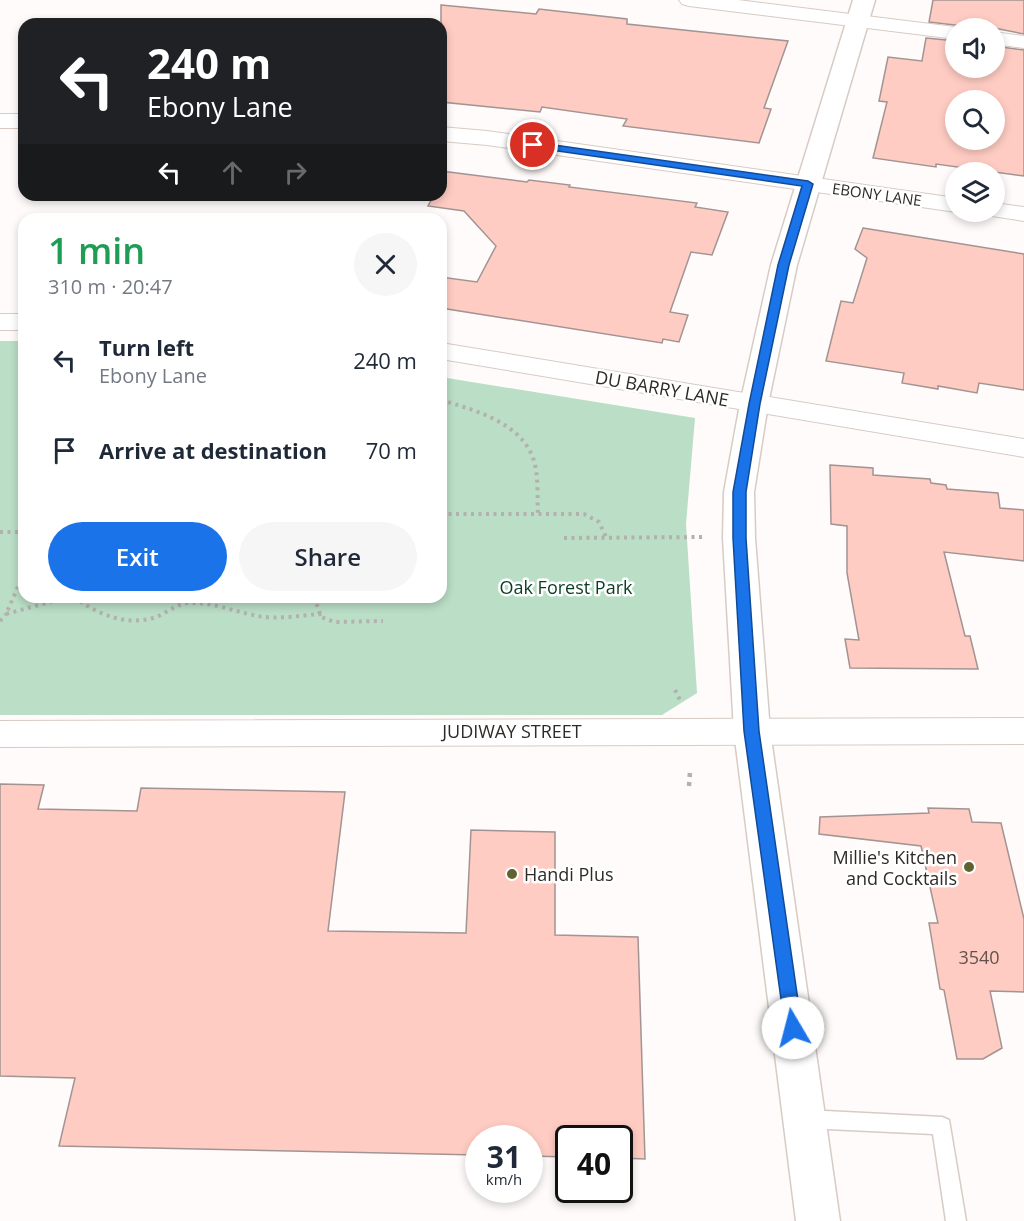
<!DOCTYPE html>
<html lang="en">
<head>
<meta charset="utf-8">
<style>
  :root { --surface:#fff; --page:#f6f6f7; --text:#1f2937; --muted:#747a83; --accent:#1a73e8 }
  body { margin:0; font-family:"Open Sans",sans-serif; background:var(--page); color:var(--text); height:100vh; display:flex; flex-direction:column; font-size:22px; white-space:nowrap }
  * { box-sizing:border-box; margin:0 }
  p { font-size:20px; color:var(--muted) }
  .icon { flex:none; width:33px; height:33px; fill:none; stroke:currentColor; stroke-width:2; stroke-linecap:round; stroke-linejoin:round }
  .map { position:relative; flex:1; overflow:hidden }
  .details { position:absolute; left:18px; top:213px; width:429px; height:390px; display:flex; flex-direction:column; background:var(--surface); border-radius:18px; box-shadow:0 3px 9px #0003 }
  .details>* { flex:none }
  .hud { position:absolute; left:18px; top:18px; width:429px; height:183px; border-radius:18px; box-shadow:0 3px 9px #0003; background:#202124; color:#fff; overflow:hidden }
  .controls { position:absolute; left:945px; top:18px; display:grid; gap:12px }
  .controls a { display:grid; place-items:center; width:60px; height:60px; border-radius:50%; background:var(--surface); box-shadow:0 3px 9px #0003; font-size:30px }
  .speed { position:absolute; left:465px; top:1125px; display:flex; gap:12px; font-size:30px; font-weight:700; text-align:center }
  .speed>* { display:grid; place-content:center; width:78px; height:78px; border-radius:50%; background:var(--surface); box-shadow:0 3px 9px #0003; line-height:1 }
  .speed small { font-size:15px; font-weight:400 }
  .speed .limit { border:3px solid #111; border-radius:9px; background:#fff; color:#111 }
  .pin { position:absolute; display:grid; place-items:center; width:51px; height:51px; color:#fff; margin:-26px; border:3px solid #fff; border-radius:50%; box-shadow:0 2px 6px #0007 }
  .me { position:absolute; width:66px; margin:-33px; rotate:352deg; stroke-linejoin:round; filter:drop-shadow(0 0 4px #0008) }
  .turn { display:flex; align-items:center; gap:21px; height:126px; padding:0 30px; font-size:27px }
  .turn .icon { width:78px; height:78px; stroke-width:2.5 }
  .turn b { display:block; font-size:42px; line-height:51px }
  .lanes { display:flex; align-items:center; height:57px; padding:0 30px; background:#0003; justify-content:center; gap:30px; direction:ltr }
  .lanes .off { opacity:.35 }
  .round { display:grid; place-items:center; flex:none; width:63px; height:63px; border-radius:32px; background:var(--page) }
  .overview { display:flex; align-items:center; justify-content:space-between; height:102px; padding:0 30px }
  h1 { font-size:36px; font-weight:600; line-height:45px; color:#1e9e55 }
  .button { display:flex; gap:12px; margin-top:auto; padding:12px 30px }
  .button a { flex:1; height:69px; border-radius:36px; background:var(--accent); color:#fff; font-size:24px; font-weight:600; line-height:69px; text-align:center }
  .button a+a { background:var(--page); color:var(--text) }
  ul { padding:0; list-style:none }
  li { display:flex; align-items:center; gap:18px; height:90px; padding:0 30px }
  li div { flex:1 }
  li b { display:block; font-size:22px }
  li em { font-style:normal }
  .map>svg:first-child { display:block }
  .green { fill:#badec6 }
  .building { fill:#ffccc3; stroke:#a29492; stroke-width:1.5; fill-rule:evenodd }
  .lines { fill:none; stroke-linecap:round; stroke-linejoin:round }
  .lane-casing { stroke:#d8cbc4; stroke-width:3 }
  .street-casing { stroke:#d8cbc4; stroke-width:2 }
  .secondary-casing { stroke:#d8cbc4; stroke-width:3 }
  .path-far1 { stroke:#b3b0ae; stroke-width:4; stroke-dasharray:3 4.5; stroke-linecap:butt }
  .path { stroke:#b3b0ae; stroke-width:4.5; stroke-dasharray:4 5; stroke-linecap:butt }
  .lane { fill:#fff; fill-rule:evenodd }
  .street { fill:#fff; fill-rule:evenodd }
  .secondary { fill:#fff; fill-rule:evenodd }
  .route { fill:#1a73e8; stroke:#114b97; stroke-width:1.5 }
  .poi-dot { fill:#60622f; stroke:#fff; stroke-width:2 }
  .labels { text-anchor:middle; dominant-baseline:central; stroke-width:5; stroke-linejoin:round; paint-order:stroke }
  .far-street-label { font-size:15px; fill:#2e2a27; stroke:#fff }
  .street-label { font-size:18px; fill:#2e2a27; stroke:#fff }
  .park-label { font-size:18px; fill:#073d23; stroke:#fff }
  .poi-label { font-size:18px; fill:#2e2a27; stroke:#fff; text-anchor:end }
  .near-number-label { font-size:18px; fill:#62524e }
</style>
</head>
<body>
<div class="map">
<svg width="1024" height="1221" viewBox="0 0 1024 1221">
  <rect width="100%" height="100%" fill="#fefbfa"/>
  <!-- green -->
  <path class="green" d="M0,341h24v256h417v-220l254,41 -9,106 11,169 -35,22h-662z"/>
  <!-- building -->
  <path class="building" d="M933,0h91v34l-30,-6h-29l-2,-2 -34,-4z
    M441,5l95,9 3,-5 88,10v5l161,17 -24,67 7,1 -12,34 -136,-17 4,-7 -85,-12 -2,5 -99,-10z
    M926,38l30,3v27h38v-22l30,4v126l-88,-12v3l-63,-9 14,-56 -8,-1 9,-44 34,4zM956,100h38v40h-38z
    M441,171l86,11 2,-2 41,5 -1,2 128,16 -2,4 33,5 -16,43 -21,-3 -21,60 18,3 -9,27 -16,-3 -1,4 -221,-35v-31l36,5 19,-36 -32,-35 -36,-5 6,-11h7z
    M863,228l161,26v136l-45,-7 -2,10 -39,-7v3l-36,-6 2,-10 -78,-12 15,-60 12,2 14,-45 -12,-9z
    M830,465l43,3v7l57,4 1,4 15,2 1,4 51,4 2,15 24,2v51l-80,-9 21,84h5l8,33 -128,-1 -5,-29 14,1 -12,-67v-47l-16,-2z
    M0,784l44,1 -6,24 99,2 4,-23 204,4 -17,139 138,2 5,-103 84,2v103l83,2 7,222 -25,-1v-20h-52v19l-38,-1v-18h-52v17l-419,-9 16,-68 -75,-2z
    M928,808l41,1 3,13 29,1 23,96v73l-34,-1 12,57 -19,11h-26l-13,-69 -4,-1 -11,-66h9l-17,-77 -102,-12 1,-17 109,-4z"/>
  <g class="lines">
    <defs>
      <path id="lane" d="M806,1110l136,7 7,3 17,101h-20l-13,-87 -127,-6 -7,-3 -3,-6 3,-6z"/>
      <path id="street" d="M679,0h59l225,28h-7v11l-267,-33 -7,-2z
        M994,32l30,4v12l-30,-4z
        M0,114h24v14h-24z
        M441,127l46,4 469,67v14h3h-3l-469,-67 -46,-4z
        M994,203l30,4v14l-39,-6 -2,-3h11z
        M0,314h24v16h-24z
        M441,343l583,96v18l-583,-98z
        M1024,718v26l-1024,3v-26z"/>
      <path id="secondary" d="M853,0h22l-78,265 -29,139 -14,88 1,46 15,193 70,490h-44l-62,-490 -11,-193 1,-46 16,-88 31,-139z"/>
    </defs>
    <!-- lane casing -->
    <use href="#lane" class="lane-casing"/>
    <!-- street casing -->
    <use href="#street" class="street-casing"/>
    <!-- secondary casing -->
    <use href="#secondary" class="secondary-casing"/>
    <!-- path-far1 -->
    <path class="path-far1" d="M441,400c33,10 79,22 92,58 6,17 4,38 5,56
      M441,514h143l15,8 7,15
      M0,532h24
      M564,538l141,-1
      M24,573l-18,41 62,-17
      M74,597c23,17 52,30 82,20 11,-4 21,-14 34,-14 23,-1 45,9 68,13 19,4 44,-1 64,-2
      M314,597l7,20 13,5 49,-1
      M0,621l6,-7
      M675,690l6,12"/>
    <!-- path -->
    <path class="path" d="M689,786l1,-14"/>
    <!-- lane -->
    <use href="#lane" class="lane"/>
    <!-- street -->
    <use href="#street" class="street"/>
    <!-- secondary -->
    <use href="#secondary" class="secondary"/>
  </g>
  <!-- route -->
  <path class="route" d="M533,142l275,39 5,3 -24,81 -29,139 -14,88v46l13,193 43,297 -3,5 -6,2 -6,-2 -2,-5 -41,-297 -11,-193v-46l16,-88 29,-139 24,-79 -272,-39 -2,-2z"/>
  <!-- markers -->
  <g class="poi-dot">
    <circle cx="969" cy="867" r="6"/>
    <circle cx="512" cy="874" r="6"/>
  </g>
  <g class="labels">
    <!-- far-street labels -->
    <g class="far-street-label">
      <text transform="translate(877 194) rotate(8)">EBONY LANE</text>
    </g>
    <!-- street labels -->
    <g class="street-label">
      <text transform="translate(662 388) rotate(10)">DU BARRY LANE</text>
      <text x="512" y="731">JUDIWAY STREET</text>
    </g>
    <!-- park labels -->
    <g class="park-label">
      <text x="566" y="587">Oak Forest Park</text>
    </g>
    <!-- poi labels -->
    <g class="poi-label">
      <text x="957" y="857">Millie's Kitchen<tspan x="957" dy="21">and Cocktails</tspan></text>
      <text x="524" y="874" text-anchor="start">Handi Plus</text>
    </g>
    <!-- near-number labels -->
    <g class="near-number-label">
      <text x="979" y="957">3540</text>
    </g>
  </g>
</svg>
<div class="controls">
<a><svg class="icon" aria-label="sound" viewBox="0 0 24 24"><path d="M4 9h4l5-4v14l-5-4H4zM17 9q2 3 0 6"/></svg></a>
<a><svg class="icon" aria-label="search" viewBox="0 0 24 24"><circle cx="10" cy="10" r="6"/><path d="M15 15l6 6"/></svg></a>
<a><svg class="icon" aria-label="layers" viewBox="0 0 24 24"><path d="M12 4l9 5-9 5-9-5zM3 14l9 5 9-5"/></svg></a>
</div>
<div class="speed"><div>31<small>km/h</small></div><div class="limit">40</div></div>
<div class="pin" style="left:533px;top:145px;background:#d93025"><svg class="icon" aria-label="arrive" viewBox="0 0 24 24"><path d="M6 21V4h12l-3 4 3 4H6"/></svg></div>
<svg class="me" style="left:793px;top:1028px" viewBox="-20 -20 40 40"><circle r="19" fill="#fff"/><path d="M0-13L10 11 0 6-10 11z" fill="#1a73e8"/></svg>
<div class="hud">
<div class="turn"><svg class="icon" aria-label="left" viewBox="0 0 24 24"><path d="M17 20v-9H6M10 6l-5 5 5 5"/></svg><div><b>240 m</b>Ebony Lane</div></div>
<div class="lanes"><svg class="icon" aria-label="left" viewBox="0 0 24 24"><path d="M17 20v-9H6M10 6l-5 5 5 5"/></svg><svg class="icon off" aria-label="ahead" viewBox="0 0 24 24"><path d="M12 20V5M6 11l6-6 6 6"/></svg><svg class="icon off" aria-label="right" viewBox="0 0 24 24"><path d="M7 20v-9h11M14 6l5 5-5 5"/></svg></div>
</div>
<section class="details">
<div class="overview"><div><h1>1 min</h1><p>310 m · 20:47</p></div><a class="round"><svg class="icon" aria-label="close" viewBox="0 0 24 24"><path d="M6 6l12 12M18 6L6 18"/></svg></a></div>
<ul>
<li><svg class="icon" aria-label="left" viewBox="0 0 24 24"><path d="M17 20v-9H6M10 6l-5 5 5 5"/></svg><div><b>Turn left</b><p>Ebony Lane</p></div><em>240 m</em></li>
<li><svg class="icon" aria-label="arrive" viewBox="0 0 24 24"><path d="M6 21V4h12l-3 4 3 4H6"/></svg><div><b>Arrive at destination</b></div><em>70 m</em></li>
</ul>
<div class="button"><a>Exit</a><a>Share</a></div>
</section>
</div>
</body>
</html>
